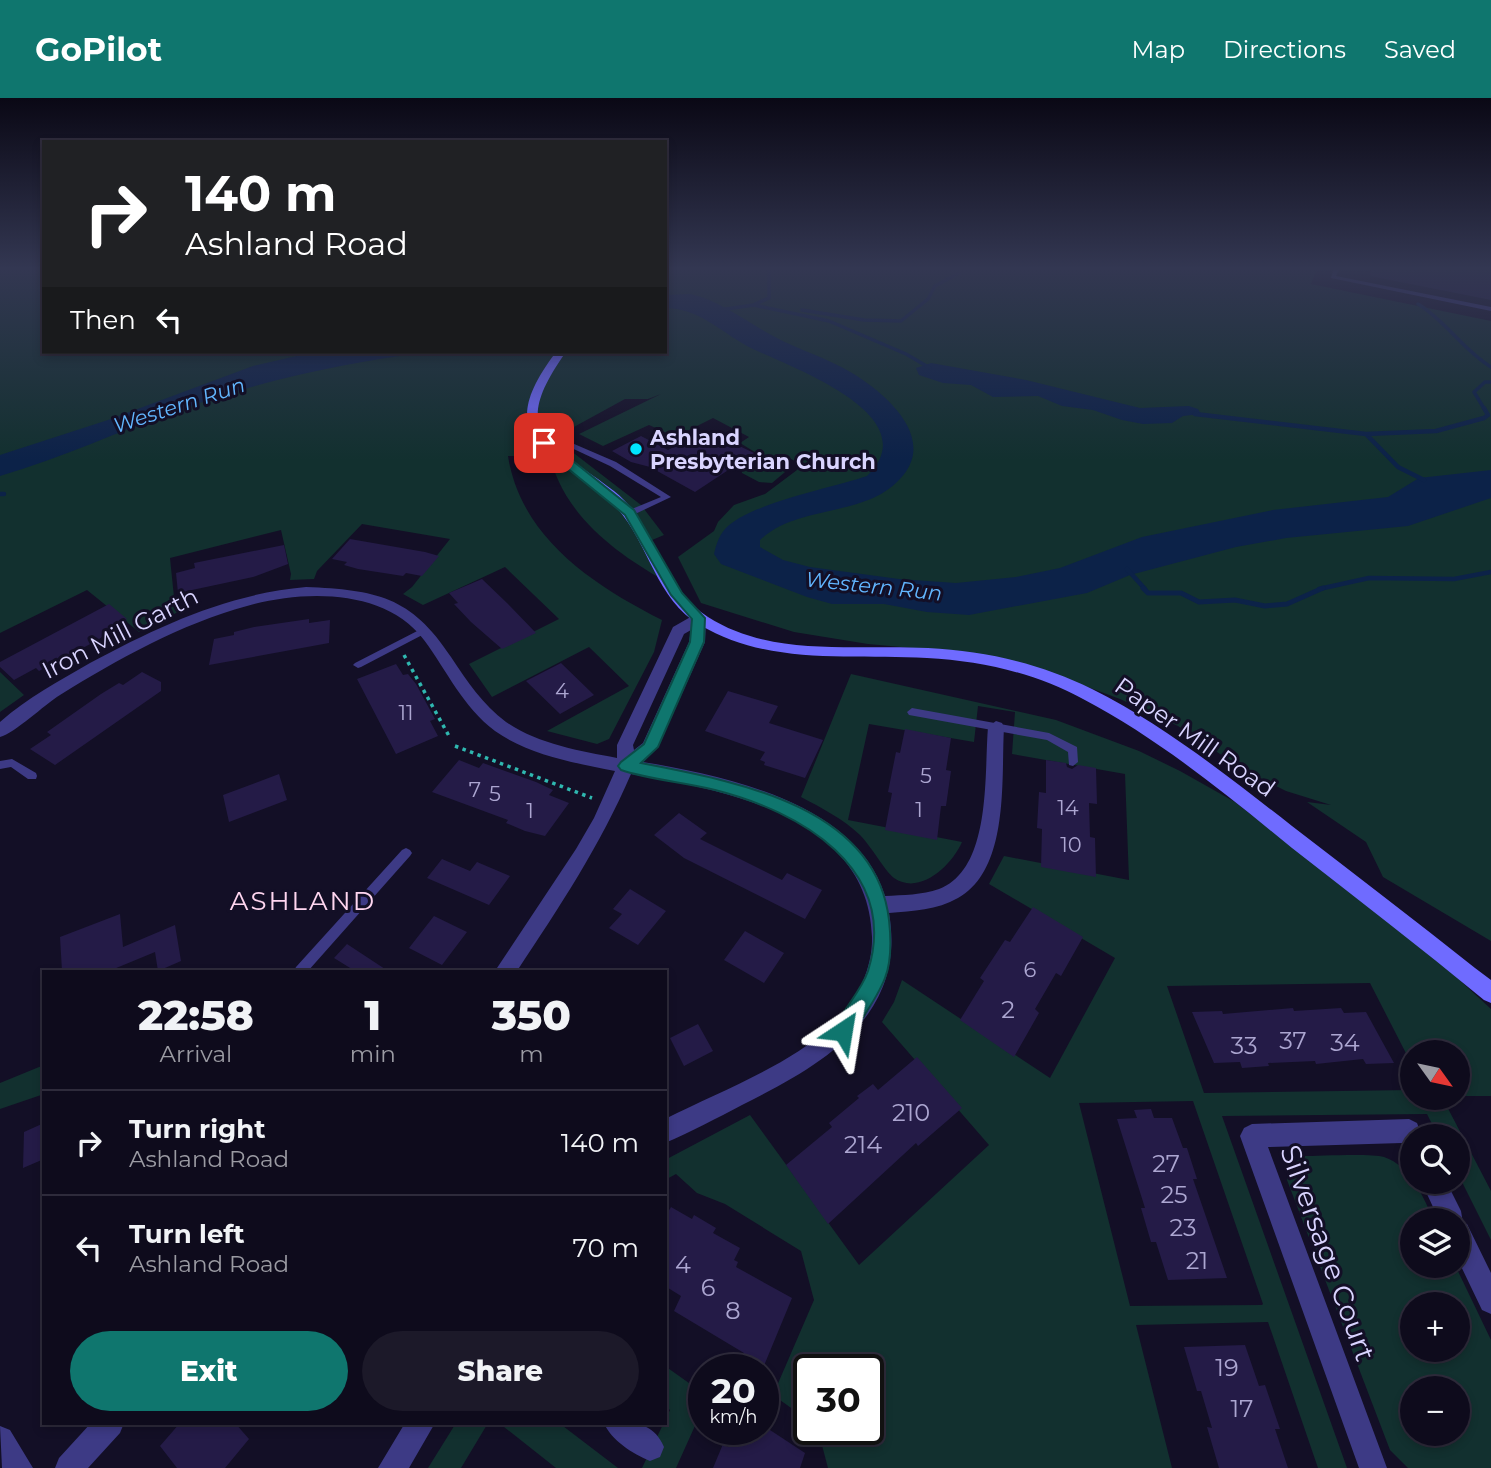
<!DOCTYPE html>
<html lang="en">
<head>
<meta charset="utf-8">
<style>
  :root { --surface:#0e0b1c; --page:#1c1929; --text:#f1f3f6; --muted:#9b9ba3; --line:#2e2b3b; --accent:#0f766e }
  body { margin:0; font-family:Montserrat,sans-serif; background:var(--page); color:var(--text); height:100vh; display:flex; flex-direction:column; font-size:26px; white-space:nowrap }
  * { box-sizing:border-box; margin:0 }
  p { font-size:23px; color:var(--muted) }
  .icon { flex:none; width:38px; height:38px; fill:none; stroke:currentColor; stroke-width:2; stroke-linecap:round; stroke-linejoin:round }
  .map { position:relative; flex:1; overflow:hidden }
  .panel { position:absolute; left:42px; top:872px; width:625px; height:455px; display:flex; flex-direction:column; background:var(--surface); border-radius:0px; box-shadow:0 4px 10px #0003,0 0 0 2px var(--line) }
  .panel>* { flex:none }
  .hud { position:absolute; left:42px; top:42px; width:625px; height:214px; border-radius:0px; box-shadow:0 4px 10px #0003,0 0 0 2px var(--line); background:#202124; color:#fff; overflow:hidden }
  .needle { width:46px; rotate:123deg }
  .controls { position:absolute; left:1400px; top:942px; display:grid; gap:14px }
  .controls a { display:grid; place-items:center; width:70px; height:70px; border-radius:50%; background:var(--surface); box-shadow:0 4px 10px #0003,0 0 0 2px var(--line); font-size:35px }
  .speed { position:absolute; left:688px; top:1256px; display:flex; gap:14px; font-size:35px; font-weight:700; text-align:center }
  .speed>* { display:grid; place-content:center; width:91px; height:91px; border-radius:50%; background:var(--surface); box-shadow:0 4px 10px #0003,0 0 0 2px var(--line); line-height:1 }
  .speed small { font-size:18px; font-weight:400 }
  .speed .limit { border:4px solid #111; border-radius:10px; background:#fff; color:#111 }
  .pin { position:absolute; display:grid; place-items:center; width:60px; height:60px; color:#fff; margin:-30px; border-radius:14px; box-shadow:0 4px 10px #0006 }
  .me { position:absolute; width:77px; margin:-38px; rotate:33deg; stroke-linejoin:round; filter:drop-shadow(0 0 5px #0008) }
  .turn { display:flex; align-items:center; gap:24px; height:147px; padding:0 28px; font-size:32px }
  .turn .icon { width:91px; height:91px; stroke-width:2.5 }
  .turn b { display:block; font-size:49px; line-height:60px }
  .then { display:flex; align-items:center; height:66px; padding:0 28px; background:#0003; gap:14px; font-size:26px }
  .eta { display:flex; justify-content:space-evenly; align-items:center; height:119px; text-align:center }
  .eta b { font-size:42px; font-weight:800; line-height:49px }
  .cta { display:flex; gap:14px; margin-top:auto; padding:14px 28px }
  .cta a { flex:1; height:80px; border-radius:42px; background:var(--accent); color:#fff; font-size:28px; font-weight:800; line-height:80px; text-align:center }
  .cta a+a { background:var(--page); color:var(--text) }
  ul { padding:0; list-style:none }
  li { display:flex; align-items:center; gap:21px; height:105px; padding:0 28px; border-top:2px solid var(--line) }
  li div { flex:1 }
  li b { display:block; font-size:26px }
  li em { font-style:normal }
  header { display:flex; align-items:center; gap:42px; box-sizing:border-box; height:98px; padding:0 35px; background:var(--accent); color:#fff }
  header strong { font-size:33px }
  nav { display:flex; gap:38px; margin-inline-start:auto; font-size:24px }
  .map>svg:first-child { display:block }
  .green { fill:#12302f; fill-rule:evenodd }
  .water { fill:#0c2248 }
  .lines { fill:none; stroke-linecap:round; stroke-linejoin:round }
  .stream-far2 { stroke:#0c2248; stroke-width:3.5 }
  .stream-far1 { stroke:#0c2248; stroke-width:4.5 }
  .stream { stroke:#0c2248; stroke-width:5 }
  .building { fill:#241b47 }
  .path { stroke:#2fb8b0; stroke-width:3.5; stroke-dasharray:3.5 4.5; stroke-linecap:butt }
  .service { fill:#3d3a85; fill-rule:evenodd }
  .minor { fill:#3d3a85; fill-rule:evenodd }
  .secondary { fill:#6f6bff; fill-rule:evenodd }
  .route { fill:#0f766e; stroke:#0a4d48; stroke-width:2 }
  .poi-dot { fill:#00e5ff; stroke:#130f26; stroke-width:2.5 }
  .labels { text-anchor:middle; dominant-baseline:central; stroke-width:6; stroke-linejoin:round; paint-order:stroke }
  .far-water-label { font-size:21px; font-style:italic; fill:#62b6ff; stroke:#130f26 }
  .far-poi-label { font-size:21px; font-weight:bold; fill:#d9d4ff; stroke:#130f26; text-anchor:start }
  .number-label { font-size:21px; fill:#aca6d1 }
  .street-label { font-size:24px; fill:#d9d4ff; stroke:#130f26 }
  .near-number-label { font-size:24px; fill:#aca6d1 }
  .neighbourhood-label { font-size:26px; letter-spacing:2px; fill:#ffd6f0; stroke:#130f26 }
  .near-street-label { font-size:28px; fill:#d9d4ff; stroke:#130f26 }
</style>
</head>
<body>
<header>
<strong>GoPilot</strong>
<nav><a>Map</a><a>Directions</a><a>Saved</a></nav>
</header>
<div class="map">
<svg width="1491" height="1370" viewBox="0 0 1491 1370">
  <rect width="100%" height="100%" fill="#130f26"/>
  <!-- green -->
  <path class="green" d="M0,170h44v84h621v-84h652l-6,16 180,37v620l-108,-64 -17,-35 -59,-40 24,3 -45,-14 -42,-21 -66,-44 -58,-27 -54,-20 -132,-29 -66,-6 -74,-12 -93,-29 -23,-46 36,-26 4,-9 16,-17 31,-11 32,-24 3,-6 -18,-10 -2,8 11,5 -19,16 -13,-1 -17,-9 -2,-7 18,-12 -18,-11 9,-6 -36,-19 -38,19 -26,-12 -46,21 -24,-12 82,-40 -13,5h-23l-73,40 -32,11 -1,6h-11c13,82 85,129 154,164l-8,32 -45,87 -12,5 -50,-13 82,-45 -40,-39 -97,50 -23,-33 90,-45 -54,-52 -82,38 -20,-11 9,-7 38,-48 -88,-15 -45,47 -3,8 -24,1 1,-6 -10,-44 -111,28 5,49 3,5 -39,20 -52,-42 -87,43z
    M562,346l79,61 23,30 -19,8 20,38c-53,-30 -106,-70 -117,-134z
    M0,574l24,23 -24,17z
    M851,576l205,46 83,31 41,20 55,31 206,161 50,46v87h-33v-44h-46v13l-42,-82 -203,3 37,107 208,-3v7h30l49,94v49l-33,-66v-38h-20l-11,-22 -205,2 125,352h-29l-50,-146 -132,3 36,143h-344l-10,-38h50v-60h-60v50l-35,-25 41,-95 -13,-49 -76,-47 -28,-11 -21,-19 -11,6v-20l85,-45 109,150 130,-120 -107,-123 12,-20 8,-22 148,98 65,-120 -126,-74 15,-28 125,24 -4,-106 -113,-20 3,-42 -37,-6 -4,36 -105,-18 -21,96 114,22c-10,23 -42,54 -68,36 -9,-7 -23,-32 -34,-43 -17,-16 -38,-27 -59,-38zM1193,1003l70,203 -1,1 -132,1 -51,-203z
    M44,967v29l-44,15v-26z
    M1302,1058c17,0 69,-3 82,1 27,9 39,40 50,63h-22v45h43l36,75v128h-83l-18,-18 -103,-270 4,-13zM1412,1206h46v45h-46zM1412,1290h46v45h-46z
    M665,1268l38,27v15l-27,60h-34l28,-58 -5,-4z
    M456,1325h32l-27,45h-33z
    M499,1325h60l59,45h-62z"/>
  <!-- water -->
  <path class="water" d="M690,196c32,7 56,28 85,43 24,13 53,21 77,36 35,21 87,67 47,107 -36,38 -101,24 -139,60v7l23,13 27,7 89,12 57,4 60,-6 44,-9 82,-31 131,-27 115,-13 31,-19 72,-8v28l-83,28 -122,12 -50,9 -106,28 -43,18 -118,22 -42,-3 -43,-8h-52l-25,-7 -86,-33 -7,-10c2,-9 5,-18 11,-25 24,-26 107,-41 142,-53 64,-62 -83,-111 -120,-130 -27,-15 -49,-38 -82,-38v-13z
    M314,254h114c-84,11 -169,29 -249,58 -60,21 -117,48 -179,66v-21l108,-35 145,-54z
    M931,265l95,17 114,28 49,-2 9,3 3,5 -18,2 -11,7 -29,1 -21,-4 -29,-10 -31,-4 -24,-10 -45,1 -22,-12 -28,-2 -24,-8 -3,-7z"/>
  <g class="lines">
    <!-- stream-far2 -->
    <path class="stream-far2" d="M755,206l14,-6v-30
      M1418,206c28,17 45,46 73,63
      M719,212l35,-5 75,16 77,33 24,14
      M802,212l62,10 37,1 27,-22 7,-13 24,-13
      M1485,312l-11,-18 11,-10h6"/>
    <!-- stream-far1 -->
    <path class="stream-far1" d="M1195,316l171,20
      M1424,382l-26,-13 -32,-33 70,-3 48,-13 4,-3 -4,-7
      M0,396h4
      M1127,471l18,20
      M1319,491l50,-11 85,1 37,-7"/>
    <!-- stream -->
    <path class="stream" d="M1143,490l5,5h33l18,9 36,-2 30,6 22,-2 36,-16"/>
  </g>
  <!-- building -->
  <path class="building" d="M1371,170h120v32l-121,-24z
    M715,332l22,11 -4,2 21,10 -59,39 -45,-25 -19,-5 -19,-11 29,-15 27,14 37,-19 4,2z
    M350,441l75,13 14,4 -17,20 -16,-3 -3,3 -45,-7 -14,-4 3,-3 -15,-3z
    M284,447l4,19 -35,13 -75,16 -2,-20 19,-5 -1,-5z
    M482,481l25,24 29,30 -34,16 -31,-27 -17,-18 4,-1 -9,-10z
    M109,506l18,15 -19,10 3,2 -15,10 -57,30 -3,-3 -22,12 -14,-13v-5z
    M309,521v4l21,-3 -1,23 -120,22 5,-26 20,-4v-3l20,-5z
    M561,565l33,32 -34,19 -34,-33z
    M396,566l7,11 5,-1 8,10 19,35 -5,2 8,15 -42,18 -39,-75z
    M142,574l19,10v9l-106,74 -25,-16 21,-14 -4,-3 54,-38 18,-11 4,2z
    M728,593l50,15 -9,17 54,17 -18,38 -41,-13 1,-3 -5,-2 5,-8 -60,-21z
    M905,631l46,9 -5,32 5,1 -5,35h-5l-4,34 -52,-10 7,-37 -4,-1 8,-40 4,1z
    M459,662l20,8 4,-5 53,19 17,8 -4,5 20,8 -24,33 -20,-5 -19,-8 2,-3 -76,-28z
    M1046,662l20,3 1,4 5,2 6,-4 18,3 1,36 -8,-1 1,34 5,1 1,39 -55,-10 1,-38 -5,-1 2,-36 7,1z
    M279,676l8,26 -58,22 -6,-27z
    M679,715l28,20 -7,6 82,41 5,-7 35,17 -17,29 -121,-61 -30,-23z
    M442,761l28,12 7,-9 33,14 -21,29 -62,-27z
    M630,791l36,22 -28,34 -29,-17 13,-14 -9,-5z
    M1033,809l50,30 -22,39 -5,-3 -21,36 4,4 -25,44 -54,-37 24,-39 -4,-3 25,-38 5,2z
    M120,816l3,33 52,-22 6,36 -23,10 -3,-19 -46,19h-47l-2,-34z
    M434,818l33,16 -25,33 -33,-17z
    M745,833l39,22 -20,30 -40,-23z
    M347,846l41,27h-33l-21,-13z
    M1293,910l1,3 47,-3 3,5 22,-1 28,51 -28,1 -3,-5 -47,5 -1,-3 -47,2 1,3 -27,2 -2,-6 -26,1 -22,-51 30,-1 1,3z
    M698,926l15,27 -29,15 -14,-28z
    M917,959l45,51 -44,38 -2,-3 -88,81 -42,-59 46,-38 -3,-4 30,-25 -2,-2 16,-12 5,6z
    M1151,1011l3,9h18l11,30h4l10,31h-4l34,99 -59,2 -12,-38h-5l-10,-34h4l-28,-89 20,-1 -3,-8z
    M44,1025v36l-21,9 1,-36z
    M671,1109l21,12 2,-4 22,13 -3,5 27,15 -6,12 4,2 -2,5 56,31 -29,70 -20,-12 1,-3 -70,-42 7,-15 -16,-10v-69z
    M1245,1247l14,41 6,-1 15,44h-5l13,39h-69l-12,-41 5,1 -11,-37h-4l-13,-44z
    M180,1325h55l14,16 -24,29h-48l-17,-22z
    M735,1332h35l35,23 -5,15h-87l10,-24 5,3z"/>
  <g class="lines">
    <!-- path -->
    <path class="path" d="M404,557l45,81
      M455,648l137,52"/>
    <!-- service -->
    <path class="service" d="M1334,170h6l-4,8 155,31v4l-160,-33z
      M533,330h4l79,34 55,35 -38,18h-6v-4l34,-14 -51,-31 -77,-36z
      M425,529l3,1v4l-67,35 -3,1 -5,-3 2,-2z
      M912,610l137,25 28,14 1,15 -5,4 -4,-1 -1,-13 -21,-12 -138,-25 -2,-3z
      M12,661l24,14 1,3 -1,3h-8l-17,-12 -11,2v-8z
      M406,750l4,2 2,3 -2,3 -102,115h-14l2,-4 106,-117z"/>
    <!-- minor -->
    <path class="minor" d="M306,489c70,3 105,9 145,70 16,24 32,48 55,65 32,22 73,29 111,36v-13l56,-118 21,-12h10l2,3 -1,24 -47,105 -15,15c83,14 214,41 242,134 18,-1 37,-1 54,-7 53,-20 45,-115 49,-162l8,-6 6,2 2,4c-3,51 6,142 -46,171 -21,12 -45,13 -69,15 18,104 -67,152 -147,192 -25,13 -51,27 -77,38v-24c56,-28 119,-51 167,-93 24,-21 41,-58 40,-89 -3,-121 -146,-147 -241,-163 -31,72 -71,132 -114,197h-22l81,-122 18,-31 21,-47c-40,-8 -86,-16 -120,-40 -32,-24 -48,-60 -71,-91 -39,-52 -121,-50 -177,-34 -66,18 -129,53 -187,89 -16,10 -45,38 -60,42v-15c27,-24 59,-41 90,-59 69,-37 137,-69 216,-76zM691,532l-2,12 -46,101 -9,7 -1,-5 51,-111z
      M1409,1021l8,4 5,13h-10v15l-8,-4 -2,-4 -134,4 119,321h-28l-119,-332 4,-8 8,-4z
      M1421,1083h25l15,30 2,12 4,1 24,49v41l-9,-4 -24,-50v-40h-19z
      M91,1325h33l-4,10 -32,35h-33l4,-10z
      M405,1325h30l-26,45h-31z
      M604,1325c25,-1 49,-3 60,24l-4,10 -10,4c-17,-7 -39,-21 -46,-38z
      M0,1328l10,4 23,38h-31z"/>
    <!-- secondary -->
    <path class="secondary" d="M556,254h10c-60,84 -15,90 48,139 42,33 48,96 94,126 64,41 148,27 220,31 57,3 112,15 164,41 72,36 137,88 200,137 61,47 123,94 183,142l16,12v23l-7,-3c-63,-52 -128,-102 -192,-152 -66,-54 -133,-109 -209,-149 -48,-26 -101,-38 -156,-41 -77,-4 -158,8 -227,-33 -49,-28 -52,-95 -96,-129 -62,-48 -110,-62 -48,-144z"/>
  </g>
  <!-- sky -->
  <linearGradient id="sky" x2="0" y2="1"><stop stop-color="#0a0815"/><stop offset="0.47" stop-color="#333752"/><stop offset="1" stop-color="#333752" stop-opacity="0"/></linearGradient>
  <rect width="1491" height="362" fill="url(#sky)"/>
  <!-- route -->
  <path class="route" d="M540,343h8l86,69 48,83 23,25 -1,24 -46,105 -17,16c92,18 235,42 248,157 2,18 3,40 -4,58 -8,21 -24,41 -35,60l-7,3 -7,-3 -3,-7c9,-21 28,-39 35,-60 32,-103 -69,-160 -153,-181 -31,-8 -64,-10 -94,-20l-3,-4 3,-4 23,-18 46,-102 2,-23 -21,-24 -46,-80 -85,-69z"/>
  <!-- markers -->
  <circle class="poi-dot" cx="636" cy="351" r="7"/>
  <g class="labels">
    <!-- far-water labels -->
    <g class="far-water-label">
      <text transform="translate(179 307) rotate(-18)">Western Run</text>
      <text transform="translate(874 488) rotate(6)">Western Run</text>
    </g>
    <!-- far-poi labels -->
    <g class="far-poi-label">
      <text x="650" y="339">Ashland<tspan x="650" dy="24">Presbyterian Church</tspan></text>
    </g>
    <!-- number labels -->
    <g class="number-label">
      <text x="562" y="592">4</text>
      <text x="406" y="614">11</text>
      <text x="926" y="677">5</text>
      <text x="475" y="691">7</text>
      <text x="495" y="695">5</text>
      <text x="1068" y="709">14</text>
      <text x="919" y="711">1</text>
      <text x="530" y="712">1</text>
      <text x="1071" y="746">10</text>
      <text x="1030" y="871">6</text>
    </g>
    <!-- street labels -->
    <g class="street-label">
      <text transform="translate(120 535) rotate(-27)">Iron Mill Garth</text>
      <text transform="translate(1195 639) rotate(35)">Paper Mill Road</text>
    </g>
    <!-- near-number labels -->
    <g class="near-number-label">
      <text x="1008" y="911">2</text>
      <text x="1293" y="942">37</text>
      <text x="1345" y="944">34</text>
      <text x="1244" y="947">33</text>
      <text x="911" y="1014">210</text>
      <text x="863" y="1046">214</text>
      <text x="1166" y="1065">27</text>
      <text x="1174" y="1096">25</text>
      <text x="1183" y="1129">23</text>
      <text x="1197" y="1162">21</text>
      <text x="683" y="1166">4</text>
      <text x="708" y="1189">6</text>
      <text x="733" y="1212">8</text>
      <text x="1227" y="1269">19</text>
      <text x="1242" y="1310">17</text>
    </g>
    <!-- neighbourhood labels -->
    <g class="neighbourhood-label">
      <text x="303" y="803">ASHLAND</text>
    </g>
    <!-- near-street labels -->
    <g class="near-street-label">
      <text transform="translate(1328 1155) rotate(70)">Silversage Court</text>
    </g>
  </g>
</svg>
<div class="controls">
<a><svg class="needle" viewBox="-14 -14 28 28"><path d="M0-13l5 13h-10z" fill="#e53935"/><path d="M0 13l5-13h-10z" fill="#9b9ba3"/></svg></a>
<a><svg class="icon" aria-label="search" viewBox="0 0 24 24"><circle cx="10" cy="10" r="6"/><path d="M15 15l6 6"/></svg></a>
<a><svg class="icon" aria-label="layers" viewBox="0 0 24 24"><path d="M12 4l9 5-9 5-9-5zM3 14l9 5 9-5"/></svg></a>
<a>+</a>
<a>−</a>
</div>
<div class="speed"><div>20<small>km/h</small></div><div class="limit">30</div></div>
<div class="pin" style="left:544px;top:345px;background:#d93025"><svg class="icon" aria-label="arrive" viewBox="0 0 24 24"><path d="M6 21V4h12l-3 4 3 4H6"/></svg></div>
<svg class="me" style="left:843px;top:933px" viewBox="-20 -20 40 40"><path d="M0-17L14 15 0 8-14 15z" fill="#0f766e" stroke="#fff" stroke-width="4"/></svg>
<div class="hud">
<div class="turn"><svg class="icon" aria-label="right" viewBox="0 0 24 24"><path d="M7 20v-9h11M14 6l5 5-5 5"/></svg><div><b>140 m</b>Ashland Road</div></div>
<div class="then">Then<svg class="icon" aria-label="left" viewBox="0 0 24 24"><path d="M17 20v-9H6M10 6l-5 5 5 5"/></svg></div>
</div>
<section class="panel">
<div class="eta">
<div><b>22:58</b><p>Arrival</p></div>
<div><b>1</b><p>min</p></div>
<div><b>350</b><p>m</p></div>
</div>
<ul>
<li><svg class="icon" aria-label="right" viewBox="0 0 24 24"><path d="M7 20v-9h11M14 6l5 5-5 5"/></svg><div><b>Turn right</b><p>Ashland Road</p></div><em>140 m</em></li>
<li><svg class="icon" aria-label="left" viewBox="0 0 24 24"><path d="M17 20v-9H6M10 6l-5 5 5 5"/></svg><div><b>Turn left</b><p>Ashland Road</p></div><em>70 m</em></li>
</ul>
<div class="cta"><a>Exit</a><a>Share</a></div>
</section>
</div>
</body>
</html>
